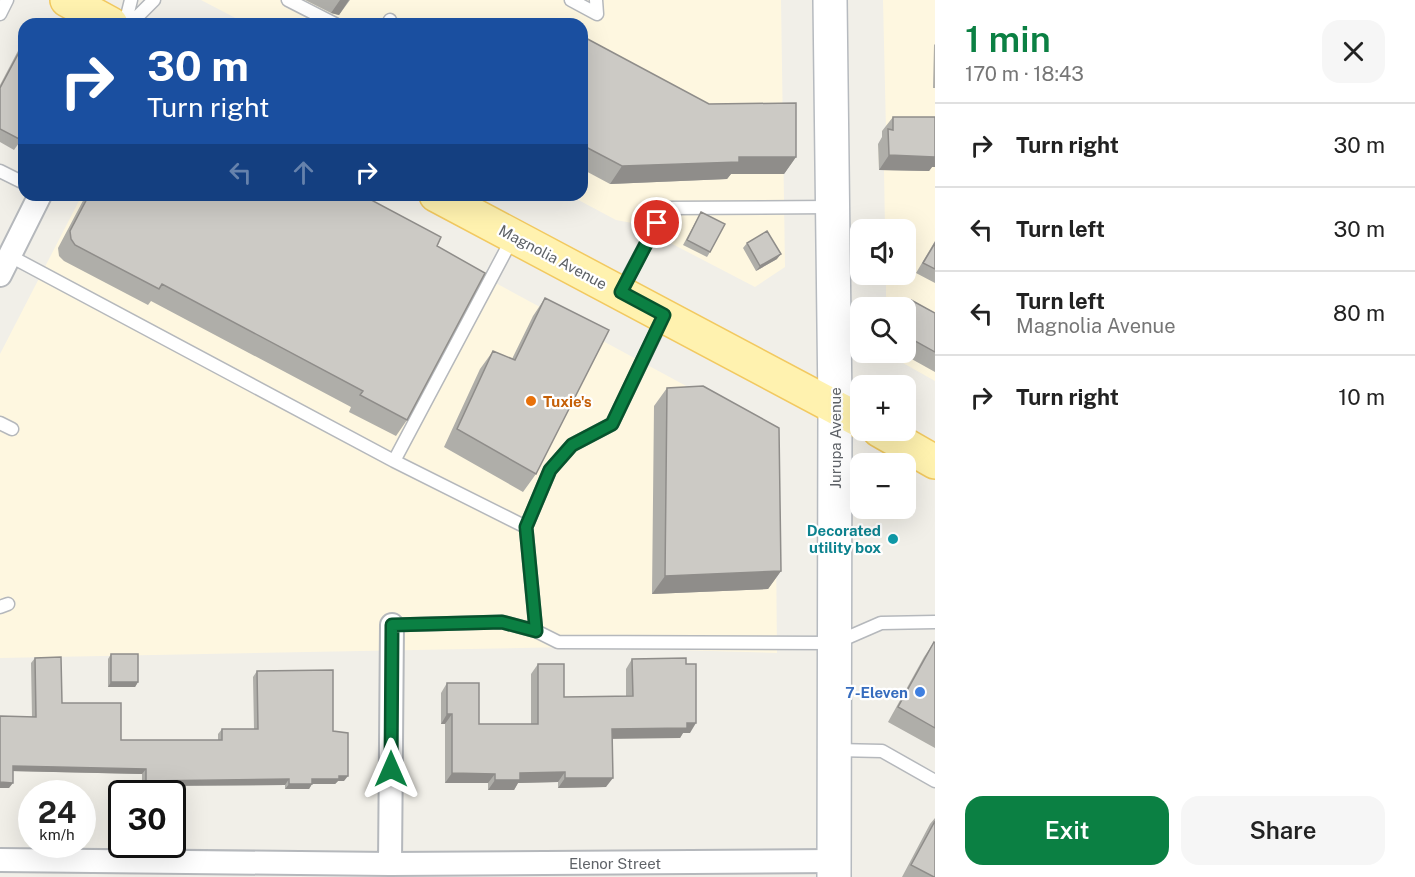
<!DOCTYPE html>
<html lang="en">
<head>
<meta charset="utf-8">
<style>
  :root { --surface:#fff; --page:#f6f6f6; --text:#222; --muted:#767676; --line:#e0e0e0; --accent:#0b8043 }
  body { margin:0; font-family:"Public Sans",sans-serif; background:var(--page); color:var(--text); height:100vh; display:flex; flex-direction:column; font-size:22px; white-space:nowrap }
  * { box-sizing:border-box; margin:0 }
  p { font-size:20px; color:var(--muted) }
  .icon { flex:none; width:33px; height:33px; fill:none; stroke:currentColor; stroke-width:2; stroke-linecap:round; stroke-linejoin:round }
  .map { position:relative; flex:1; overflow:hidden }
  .sheet { display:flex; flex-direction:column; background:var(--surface); width:480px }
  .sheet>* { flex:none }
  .guide { position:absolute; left:18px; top:18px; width:570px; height:183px; border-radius:18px; box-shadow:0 6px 24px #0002; background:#1a4fa0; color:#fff; overflow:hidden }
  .buttons { position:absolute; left:850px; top:219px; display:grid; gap:12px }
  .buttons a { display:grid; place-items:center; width:66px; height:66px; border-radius:12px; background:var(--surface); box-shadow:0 6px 24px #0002; font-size:30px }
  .speed { position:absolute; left:18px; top:780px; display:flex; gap:12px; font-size:30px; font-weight:700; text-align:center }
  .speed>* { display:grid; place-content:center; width:78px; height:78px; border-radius:50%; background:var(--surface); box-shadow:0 6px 24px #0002; line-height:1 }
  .speed small { font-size:15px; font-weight:400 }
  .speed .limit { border:3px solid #111; border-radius:9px; background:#fff; color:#111 }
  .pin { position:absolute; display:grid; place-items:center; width:51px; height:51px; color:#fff; margin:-26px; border:3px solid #fff; border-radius:50%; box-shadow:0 2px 6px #0007 }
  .me { position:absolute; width:66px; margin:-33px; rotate:0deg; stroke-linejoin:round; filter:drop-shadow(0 0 4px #0008) }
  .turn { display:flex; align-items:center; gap:21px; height:126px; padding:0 30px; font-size:27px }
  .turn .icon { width:78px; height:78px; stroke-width:2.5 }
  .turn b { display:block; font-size:42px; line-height:51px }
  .lanes { display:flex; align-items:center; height:57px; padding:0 30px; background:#0003; justify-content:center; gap:30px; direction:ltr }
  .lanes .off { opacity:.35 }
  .round { display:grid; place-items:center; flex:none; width:63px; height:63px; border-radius:18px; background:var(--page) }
  .overview { display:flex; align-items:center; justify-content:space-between; height:102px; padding:0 30px }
  h1 { font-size:36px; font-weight:600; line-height:45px; color:var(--accent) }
  .primary-button { display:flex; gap:12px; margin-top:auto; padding:12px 30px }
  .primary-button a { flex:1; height:69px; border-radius:18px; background:var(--accent); color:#fff; font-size:24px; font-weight:600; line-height:69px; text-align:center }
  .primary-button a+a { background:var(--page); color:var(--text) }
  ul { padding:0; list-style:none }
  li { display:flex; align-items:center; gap:18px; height:84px; padding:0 30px; border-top:2px solid var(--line) }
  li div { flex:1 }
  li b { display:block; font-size:22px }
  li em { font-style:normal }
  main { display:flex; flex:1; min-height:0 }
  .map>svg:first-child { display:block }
  .commercial { fill:#fef7e0 }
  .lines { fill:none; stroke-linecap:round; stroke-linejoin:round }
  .lane-casing { stroke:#b5b8bc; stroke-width:15 }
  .street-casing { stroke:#b5b8bc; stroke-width:26 }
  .secondary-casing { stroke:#b6babf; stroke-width:36 }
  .primary-casing { stroke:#f2c960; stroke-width:36 }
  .lane { stroke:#fff; stroke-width:12 }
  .street { stroke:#fff; stroke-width:22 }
  .secondary { stroke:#fff; stroke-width:33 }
  .primary { stroke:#fff2af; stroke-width:33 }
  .wall { fill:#afaea9 }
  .shaded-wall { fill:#8f8d8a }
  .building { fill:#cccac5; stroke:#8f8d8a; stroke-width:1.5 }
  .route-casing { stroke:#07532c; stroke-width:15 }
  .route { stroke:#0b8043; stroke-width:10 }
  .food-dot { fill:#e8710a; stroke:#fff; stroke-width:2 }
  .culture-dot { fill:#0f9aa8; stroke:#fff; stroke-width:2 }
  .shop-dot { fill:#3f7fe0; stroke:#fff; stroke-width:2 }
  .labels { text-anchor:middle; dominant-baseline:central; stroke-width:4.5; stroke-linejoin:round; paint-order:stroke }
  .street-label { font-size:15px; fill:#5f6368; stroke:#fff }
  .food-label { font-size:15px; font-weight:bold; fill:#c56008; stroke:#fff; text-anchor:start }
  .culture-label { font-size:15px; font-weight:bold; fill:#0d838f; stroke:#fff; text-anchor:end }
  .shop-label { font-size:15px; font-weight:bold; fill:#366cbe; stroke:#fff; text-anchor:end }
</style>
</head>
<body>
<main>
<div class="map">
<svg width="935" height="877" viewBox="0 0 935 877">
  <rect width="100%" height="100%" fill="#f1efe8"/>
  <!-- commercial -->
  <path class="commercial" d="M201,0h580l4,267 -30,20 -123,-64 -16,-3 -47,-25h13v-171h-335z
    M883,0h52v381l-48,-27 19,-2v-44l-20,-1v-32l20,-1v-44l-21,-1 -1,-59h-5l-1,-26h4v-13h4z
    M82,195h251l442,239 2,219 -204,-6 -573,11v-304z"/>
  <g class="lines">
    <defs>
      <path id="lane" d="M288,0l47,24
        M571,0l26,14 -1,-14
        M0,14l7,-14
        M125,24l6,-24
        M130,24l24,-24
        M388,24l2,-4
        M0,171l24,12
        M10,256l384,205 132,66 10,104
        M621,291l44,-83 167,-1
        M0,423l12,6
        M394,461l119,-224
        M526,527l24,-57 22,-25 40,-21 52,-108
        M0,607l8,-3
        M392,625l110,-3 34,9 22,11 277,1 46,-20 54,-1
        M836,750l46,1 53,30"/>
      <path id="street" d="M0,275l40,-80
        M0,860l390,4 444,-3
        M390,864l2,-239"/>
      <path id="secondary" d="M830,0l5,406 -1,471"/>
      <path id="primary" d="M67,0l44,24
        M436,195l425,226
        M879,430l56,32"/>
    </defs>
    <!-- lane casing -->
    <use href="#lane" class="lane-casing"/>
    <!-- street casing -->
    <use href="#street" class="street-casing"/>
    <!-- secondary casing -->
    <use href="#secondary" class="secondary-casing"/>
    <!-- primary casing -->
    <use href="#primary" class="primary-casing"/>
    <!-- lane -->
    <use href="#lane" class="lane"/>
    <!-- street -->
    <use href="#street" class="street"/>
    <!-- secondary -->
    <use href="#secondary" class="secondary"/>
    <!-- primary -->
    <use href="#primary" class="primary"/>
  </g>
  <!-- wall -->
  <path class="wall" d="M305,0h45l-11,15 -8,-2z
    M582,36l214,121 -12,17h-53l-4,5 -117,5 -28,-15z
    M24,42l-3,98 -7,10 -14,-8v-57l19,-36z
    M935,44v44h-2l1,-43z
    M893,117h42v50h-3l-3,4 -50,-1 -1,-26 4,-7v-6z
    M86,195h276l75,51 -30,174 -11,16 -47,-24 2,-5 -200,-106 -3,4 -84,-44 -5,-5 -1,-8z
    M701,212l9,40 -3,5 -24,-12z
    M935,241v42l-19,-10z
    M747,243l30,16 -21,12 -13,-23z
    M545,298l-9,176 -13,18 -79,-45 36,-78 13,-18 19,8 21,-43z
    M911,300l24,13v59l-36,-20h7v-44h-1z
    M667,388l114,183 -13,18 -116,5 2,-188z
    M934,642l1,1v105l-47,-26 36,-65z
    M111,654l27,28 -3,5h-27v-28z
    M35,658l27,45 59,37h97v-6l4,-5h32l-1,-52 4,-6 76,60 11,50h-6l-3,3h-23l-3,5h-24v-4l-143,1v-12l-129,-3 -4,17h-9l32,-71 -1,-54z
    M632,659l58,74h-7l-3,5h-68l-6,49 -48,1v-6l-40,1 -4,7h-26v-7h-43v-59h-4v-31l6,-10 32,41h52v-50l7,-10 26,33 62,-1v-27z
    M935,818v59h-33l28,-53z"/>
  <!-- shaded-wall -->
  <path class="shaded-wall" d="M340,0h9l-10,15 -8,-2z
    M889,155l46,2v10h-3l-3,4 -50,-1z
    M739,157h57l-12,17h-53l-4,5 -117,5 12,-18z
    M781,254l-4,5 -21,12 4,-5z
    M781,571l-13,18 -116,5 13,-18z
    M111,682h27l-3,5h-27z
    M447,714h5l-7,10h-4z
    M687,723h9l-6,10h-7l-3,5 -75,1 7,-10z
    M13,766l133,3 -4,5 -133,-3z
    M565,772l-7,10 -40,1 -4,7h-26l7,-10 25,-7z
    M452,773l43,1 -7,9h-43z
    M339,776h9l-4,5h-6l-3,3h-23l-3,5h-24l4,-5 23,-5z
    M565,778h48l-7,9 -48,1z
    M289,779l-4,6 -143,1 4,-5z
    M0,782l13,1 -4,5h-9z"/>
  <!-- building -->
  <path class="building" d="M582,36l127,68 87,-1v54h-57v5l-117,4 -40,-21z
    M24,43v91l-3,6 -21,-11v-41z
    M893,117h42v40l-46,-2 -1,-26 5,1z
    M89,195h273l79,42 -4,9 48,27 -78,147 -47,-25 3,-4 -201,-107 -3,5 -84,-44 -4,-6 -1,-8z
    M701,212l24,12 -15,28 -23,-12z
    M767,231l14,23 -21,12 -13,-23z
    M935,243v26l-12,-6z
    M545,298l64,32 -73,144 -79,-45 36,-78 22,9z
    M911,300l24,13v39l-29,-16v-28z
    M703,386l76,42 2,143 -116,5 2,-188z
    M934,642l1,1v85l-37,-21z
    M111,654h27v28h-27z
    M61,657l1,46h59v37h101v-11h36l-1,-58 76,-1v61l15,2v43h-9v3h-27v5h-23v-5l-143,2v-12l-133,-3v17l-13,-1v-66l36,1 -1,-59z
    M686,658v6h10v59h-9v5l-75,1 1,49h-48v-6l-45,1v7h-25v-6l-43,-1v-59h-5v-31h32v41h59v-60h26v33l69,-1 -1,-37z
    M935,821v56h-1l-23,-12z"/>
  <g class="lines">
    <defs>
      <path id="route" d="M391,769l1,-144 110,-3 34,9 -10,-104 24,-57 22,-25 40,-21 52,-109 -43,-23 36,-69"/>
    </defs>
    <!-- route casing -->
    <use href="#route" class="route-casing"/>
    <!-- route -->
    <use href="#route" class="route"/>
  </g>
  <!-- markers -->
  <circle class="food-dot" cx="531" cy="401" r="6"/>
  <circle class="culture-dot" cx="893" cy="539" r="6"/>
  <circle class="shop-dot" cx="920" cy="692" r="6"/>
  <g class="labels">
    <!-- street labels -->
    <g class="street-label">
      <text transform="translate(553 257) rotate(28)">Magnolia Avenue</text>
      <text transform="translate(835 438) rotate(-90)">Jurupa Avenue</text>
      <text x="615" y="863">Elenor Street</text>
    </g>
    <!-- food labels -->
    <g class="food-label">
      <text x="543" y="401">Tuxie's</text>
    </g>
    <!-- culture labels -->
    <g class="culture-label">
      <text x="881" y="530">Decorated<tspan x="881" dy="17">utility box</tspan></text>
    </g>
    <!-- shop labels -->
    <g class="shop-label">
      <text x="908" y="692">7-Eleven</text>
    </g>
  </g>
</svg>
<div class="buttons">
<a><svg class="icon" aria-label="sound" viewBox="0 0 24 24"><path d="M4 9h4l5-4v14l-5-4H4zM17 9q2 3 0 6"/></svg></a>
<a><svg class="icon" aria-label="search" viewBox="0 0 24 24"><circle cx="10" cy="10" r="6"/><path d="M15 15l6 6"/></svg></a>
<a>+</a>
<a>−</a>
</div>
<div class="speed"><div>24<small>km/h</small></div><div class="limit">30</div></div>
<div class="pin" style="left:657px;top:223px;background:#d93025"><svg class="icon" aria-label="arrive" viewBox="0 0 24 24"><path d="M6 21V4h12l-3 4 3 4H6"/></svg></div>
<svg class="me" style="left:391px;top:769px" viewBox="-20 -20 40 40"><path d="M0-17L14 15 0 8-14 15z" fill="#0b8043" stroke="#fff" stroke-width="4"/></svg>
<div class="guide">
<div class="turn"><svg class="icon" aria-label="right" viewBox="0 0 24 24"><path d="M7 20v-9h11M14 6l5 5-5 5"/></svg><div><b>30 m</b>Turn right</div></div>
<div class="lanes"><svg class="icon off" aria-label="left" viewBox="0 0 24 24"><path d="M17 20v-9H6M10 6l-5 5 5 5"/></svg><svg class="icon off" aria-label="ahead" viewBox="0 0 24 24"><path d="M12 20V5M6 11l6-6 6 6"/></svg><svg class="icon" aria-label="right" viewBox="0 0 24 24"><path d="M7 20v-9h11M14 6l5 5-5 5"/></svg></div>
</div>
</div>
<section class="sheet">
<div class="overview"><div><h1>1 min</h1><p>170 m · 18:43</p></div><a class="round"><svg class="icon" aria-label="close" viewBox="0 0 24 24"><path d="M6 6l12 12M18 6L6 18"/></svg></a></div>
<ul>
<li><svg class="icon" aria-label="right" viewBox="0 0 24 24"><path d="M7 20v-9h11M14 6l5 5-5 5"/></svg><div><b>Turn right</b></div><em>30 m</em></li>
<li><svg class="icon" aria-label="left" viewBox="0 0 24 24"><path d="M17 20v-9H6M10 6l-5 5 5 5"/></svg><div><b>Turn left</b></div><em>30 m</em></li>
<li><svg class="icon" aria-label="left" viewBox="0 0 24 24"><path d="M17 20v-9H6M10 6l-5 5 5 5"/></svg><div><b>Turn left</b><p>Magnolia Avenue</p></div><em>80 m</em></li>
<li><svg class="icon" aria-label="right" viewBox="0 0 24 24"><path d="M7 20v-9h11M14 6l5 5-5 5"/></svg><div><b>Turn right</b></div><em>10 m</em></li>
</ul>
<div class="primary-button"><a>Exit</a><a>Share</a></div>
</section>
</main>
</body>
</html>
